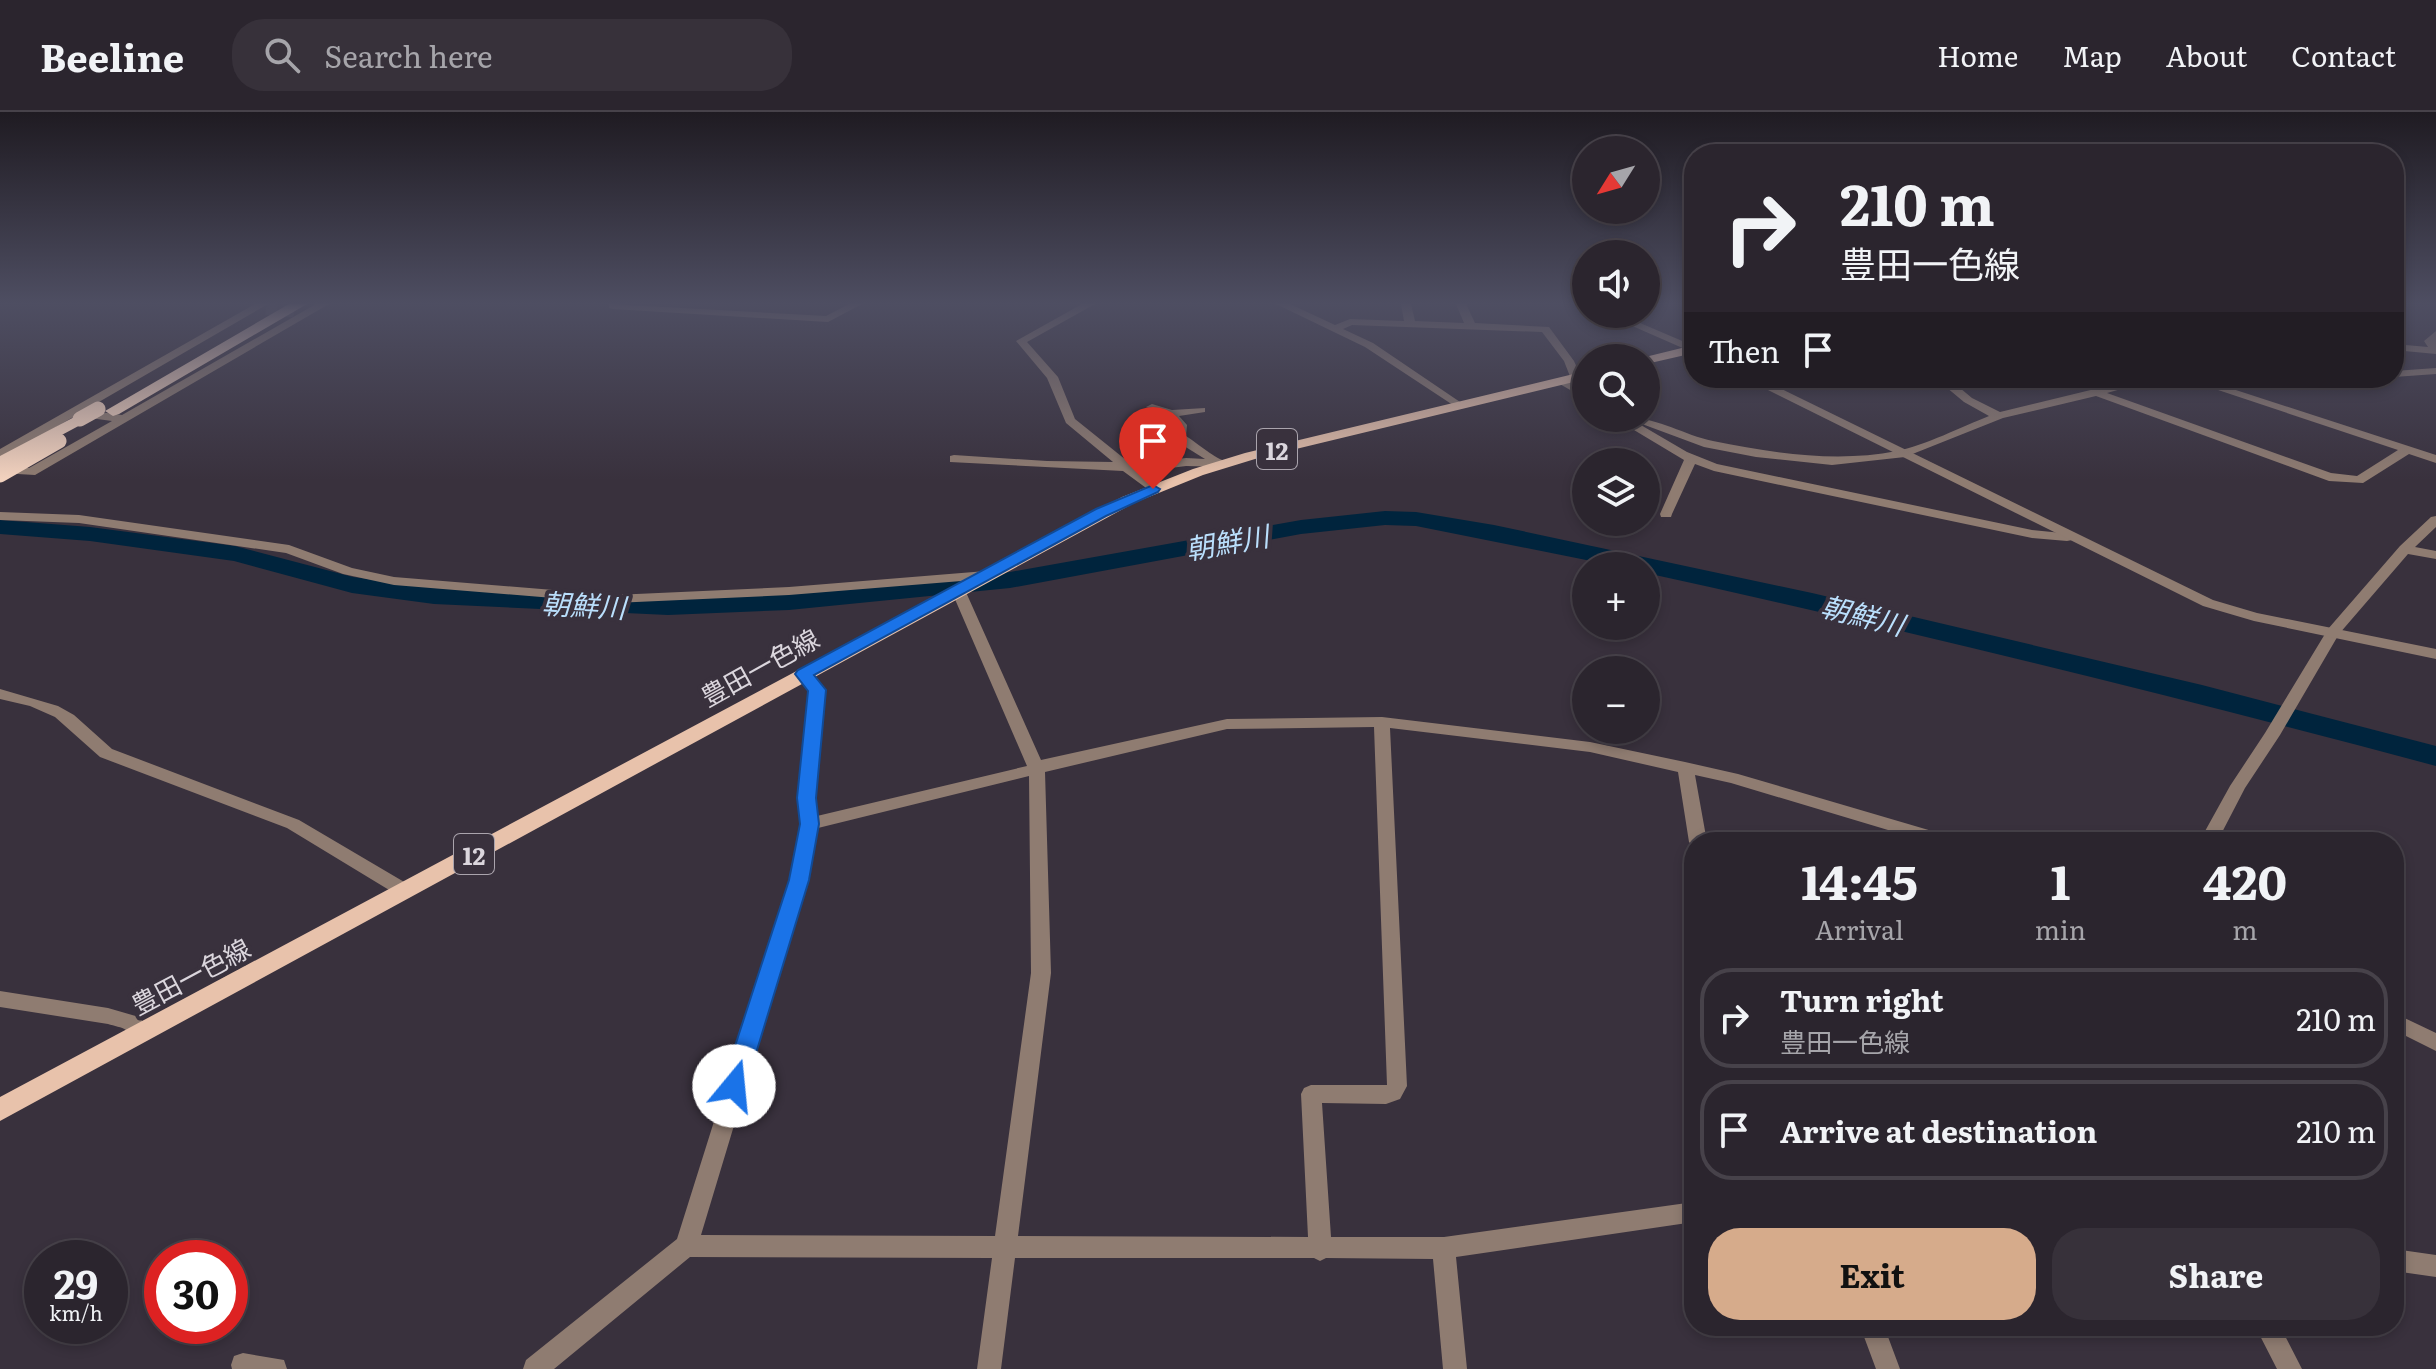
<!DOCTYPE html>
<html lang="en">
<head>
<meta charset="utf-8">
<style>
  :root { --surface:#2b252e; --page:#37313a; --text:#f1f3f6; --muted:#a6a5aa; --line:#47424a; --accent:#d6ab8b }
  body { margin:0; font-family:Literata,"Noto Sans JP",serif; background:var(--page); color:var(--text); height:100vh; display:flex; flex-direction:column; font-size:30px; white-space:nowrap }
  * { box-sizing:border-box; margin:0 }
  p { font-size:26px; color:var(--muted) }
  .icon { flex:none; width:44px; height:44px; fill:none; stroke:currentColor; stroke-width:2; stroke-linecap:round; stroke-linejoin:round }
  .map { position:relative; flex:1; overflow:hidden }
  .drawer { position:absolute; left:1684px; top:720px; width:720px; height:504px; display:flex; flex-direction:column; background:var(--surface); border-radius:32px; box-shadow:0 4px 12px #0003,0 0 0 2px var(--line) }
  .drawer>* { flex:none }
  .banner { position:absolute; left:1684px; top:32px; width:720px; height:244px; border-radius:32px; box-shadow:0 4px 12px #0003,0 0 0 2px var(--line); background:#2b252e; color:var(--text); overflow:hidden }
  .needle { width:52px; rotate:233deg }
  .fabs { position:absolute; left:1572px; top:24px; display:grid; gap:16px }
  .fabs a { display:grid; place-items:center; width:88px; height:88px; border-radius:50%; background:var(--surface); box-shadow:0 4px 12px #0003,0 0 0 2px var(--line); font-size:40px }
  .speed { position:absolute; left:24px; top:1128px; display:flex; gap:16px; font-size:40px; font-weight:700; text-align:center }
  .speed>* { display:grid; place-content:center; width:104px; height:104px; border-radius:50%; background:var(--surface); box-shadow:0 4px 12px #0003,0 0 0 2px var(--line); line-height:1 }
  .speed small { font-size:20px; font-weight:400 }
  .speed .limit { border:12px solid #d22; background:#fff; color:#111 }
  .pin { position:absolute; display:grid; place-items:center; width:68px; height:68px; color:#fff; margin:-82px -34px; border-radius:50% 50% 50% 0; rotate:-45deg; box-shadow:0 0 8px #0007 }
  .pin .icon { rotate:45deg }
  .me { position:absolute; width:88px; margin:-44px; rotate:17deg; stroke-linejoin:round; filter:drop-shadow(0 0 6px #0008) }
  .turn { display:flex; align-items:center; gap:28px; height:168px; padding:0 24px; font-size:36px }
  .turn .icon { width:104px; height:104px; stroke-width:2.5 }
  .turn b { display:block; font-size:56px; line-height:68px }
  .then { display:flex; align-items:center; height:76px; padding:0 24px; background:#0003; gap:16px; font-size:30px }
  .eta { display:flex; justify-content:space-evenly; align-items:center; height:136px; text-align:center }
  .eta b { font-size:48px; font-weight:700; line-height:56px }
  .primary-button { display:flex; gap:16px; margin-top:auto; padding:16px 24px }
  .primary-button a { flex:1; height:92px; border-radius:32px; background:var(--accent); color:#111; font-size:32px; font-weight:700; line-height:92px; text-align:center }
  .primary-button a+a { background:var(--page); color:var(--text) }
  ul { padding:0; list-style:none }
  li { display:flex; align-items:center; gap:24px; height:100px; margin:0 16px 12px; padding:0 8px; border:4px solid var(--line); border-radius:32px }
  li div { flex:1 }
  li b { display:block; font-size:30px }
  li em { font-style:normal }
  header { display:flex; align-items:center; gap:48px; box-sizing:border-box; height:112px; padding:0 40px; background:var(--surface); border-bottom:2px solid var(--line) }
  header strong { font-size:38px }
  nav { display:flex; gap:44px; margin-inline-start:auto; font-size:28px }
  .search { width:560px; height:72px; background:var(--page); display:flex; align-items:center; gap:20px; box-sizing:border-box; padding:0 28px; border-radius:32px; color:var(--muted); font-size:30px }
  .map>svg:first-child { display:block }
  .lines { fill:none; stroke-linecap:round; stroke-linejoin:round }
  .river { fill:#00243d; fill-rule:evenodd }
  .minor-tunnel { stroke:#514a55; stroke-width:11; stroke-dasharray:11 6; stroke-linecap:butt }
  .minor { fill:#8f7c71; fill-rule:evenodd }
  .tertiary { fill:#8f7c71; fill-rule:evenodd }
  .primary { fill:#e8c2ab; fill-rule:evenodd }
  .trunk { fill:#f3d2be; fill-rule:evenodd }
  .trunk-bridge { stroke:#f3d2be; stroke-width:15 }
  .route { fill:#1a73e8; stroke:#114b97; stroke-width:2 }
  .labels { text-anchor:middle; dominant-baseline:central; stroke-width:8; stroke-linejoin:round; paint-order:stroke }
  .shield { fill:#39313d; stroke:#aaa4ad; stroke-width:2 }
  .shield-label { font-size:24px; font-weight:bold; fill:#dbd6dd }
  .street-label { font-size:26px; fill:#dbd6dd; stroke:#39313d }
  .water-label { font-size:28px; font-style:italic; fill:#badffc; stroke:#39313d }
</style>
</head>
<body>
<header>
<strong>Beeline</strong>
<div class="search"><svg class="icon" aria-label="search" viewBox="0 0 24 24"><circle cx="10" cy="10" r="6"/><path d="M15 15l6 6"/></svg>Search here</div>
<nav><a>Home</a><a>Map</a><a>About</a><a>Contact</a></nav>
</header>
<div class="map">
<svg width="2436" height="1257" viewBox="0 0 2436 1257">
  <rect width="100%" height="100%" fill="#39313d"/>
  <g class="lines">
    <!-- river -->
    <path class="river" d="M1385,399l31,1 78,13 318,68 390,92 234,61v20c-262,-70 -525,-135 -790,-193v-7h-30l-200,-40 -31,-1 -84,9 -291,54 -221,22 -121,5 -234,-11 -82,-11 -118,-32 -144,-20 -90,-7v-14l90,7 145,19 118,31 81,11 234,11 121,-5 221,-22 291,-52z"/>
    <!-- minor-tunnel -->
    <path class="minor-tunnel" d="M266,197l28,3"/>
    <!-- minor -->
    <path class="minor" d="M255,192h13l-183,106 37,5 194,-111h13l-294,171 -35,-2 2,-7 27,2 83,-47 -37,-5 -71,41 -4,1v-9z
      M609,192l217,12 23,-12h13l-34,18 -215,-13 -4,-1z
      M1082,192h13l-68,38 31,35 17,42 56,45 55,-6 19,1 -29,-18 -1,-15 -8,-10 -21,-9 6,-3 20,6 33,-2v4l-26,4 8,9 -1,11c11,7 31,24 40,25v6l-40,-1 -46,6 19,17 -6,4 -30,-22 -173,-9v-6l4,-1 93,6 66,1 -47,-39 -19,-45 -31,-37z
      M1276,192h14l45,21 15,-6 54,2 -3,-17h10l4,17 49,2 -8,-19h10l9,19 74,4 25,34 7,16 -10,2 -7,-18 -22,-29 -190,-7 -9,4 30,14 90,61 2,2 -6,3 -94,-62z
      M2436,219v23l-42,-4v-6l34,3 -4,-6z
      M2436,256v6l-42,3v-6z
      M1935,266h13l24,20 28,14 140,-34h20l-53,15 224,80 26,3 41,-26 -216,-72h17l237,77v8l-27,-9 -46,29 -34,-2 -233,-85 -93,22 -98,39 -73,8 -76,-8 -52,-10 -70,-26 53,31 30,12 315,66 40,4v6l-5,1 -35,-3 -318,-67 -19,-7 -23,50 -1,3h-10l-1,-3 24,-54 -70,-42 17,2 -1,-2c29,0 54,17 83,23 60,12 123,22 184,10 29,-6 64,-24 92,-35l-25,-14 -18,-15 -59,-2 -6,-3 6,-3 50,1z
      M1558,267h8l20,12v8l-28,-16z
      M0,400l79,3 210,30 63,23 42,9 220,18 175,-8 197,-16 7,4 -7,4 -197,16 -175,8 -220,-18 -51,-11 -57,-21 -207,-30 -79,-3z
      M2436,404v11l-21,20 21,4v8l-28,-5 -69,80 -59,101 -35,53 -28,54h-18l31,-56 35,-53 63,-104 72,-83 31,-29z
      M958,474l7,4 76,170 186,-41 155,-2 208,25 95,20 53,12 211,62 6,2 3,4h-30l-197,-59 -36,-8 12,67h-13v5l-5,-5 -11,-70 -88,-20 -200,-24 17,358 -7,13 -14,5 -64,-1 9,134h113l250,-35v20l-238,35 11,112h-24l-10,-110 -107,-1 -6,3 -6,-3h-299l-14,111h-24l15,-111 -302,-1 -136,112h-31l3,-9 151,-121 113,-359 11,-56 -3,-26 11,-107 -13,-17 3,-3h10l16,19 -11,108 3,18 210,-50 -76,-176zM1374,615l13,358h-76l-7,3 -3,6 7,143 -290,-1 33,-263 -6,-201 182,-43zM1029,664l2,197 -36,263 -294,-1 107,-355 10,-52z
      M0,577l58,17 16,9 38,34 187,71 112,66 3,5 -3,5h-12l-112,-68 -187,-71 -45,-40 -25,-11 -30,-7z
      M0,879l108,17 31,9 12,16 -3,6c-12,4 -13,-2 -22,-9 -4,-3 -12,-4 -18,-6l-108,-17z
      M2394,901l42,20v18l-42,-21z
      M2394,1137l42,6v22l-42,-6z
      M1860,1214h24l16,43h-24z
      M2255,1214h25l22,43h-25z
      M243,1241l41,7 3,9h-55l-1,-4 3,-9z"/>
    <!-- tertiary -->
    <path class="tertiary" d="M1605,202h14l75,32v7z
      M1744,266h15l454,222 44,13 179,36v10l-182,-38 -51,-15z"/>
    <!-- primary -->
    <path class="primary" d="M1694,233v8l-48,11v-6h-5z
      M1586,259v8l-331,80 -52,16 -69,28 -1134,618v-24l1122,-600 71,-28 52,-16z"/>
    <!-- trunk -->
    <path class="trunk" d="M289,192h18l-188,110 -6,2 -8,-5z
      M80,302l8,5 -2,3 -86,46v-12z"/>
    <!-- trunk-bridge -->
    <path class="trunk-bridge" d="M80,307l18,-10
      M0,363l59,-34"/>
  </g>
  <!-- sky -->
  <linearGradient id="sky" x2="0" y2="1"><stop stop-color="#1f1b22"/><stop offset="0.52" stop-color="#4e4e62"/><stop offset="1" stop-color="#4e4e62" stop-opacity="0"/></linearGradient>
  <rect width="2436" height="368" fill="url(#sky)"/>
  <!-- route -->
  <path class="route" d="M1153,373l7,4 -2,3 -52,24 -292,159 12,15 -10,108 3,26 -10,56 -63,206 -3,7 -9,3 -8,-3 -4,-7 67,-206 11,-56 -3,-26 11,-107 -13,-17 3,-4 298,-161z"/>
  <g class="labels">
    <!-- shield labels -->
    <g class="shield">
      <rect x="1257" y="317" width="40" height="40" rx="6"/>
      <rect x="454" y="722" width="40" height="40" rx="6"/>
    </g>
    <g class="shield-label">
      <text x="1277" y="337">12</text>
      <text x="474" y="742">12</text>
    </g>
    <!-- street labels -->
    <g class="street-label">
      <text transform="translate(759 554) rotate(-29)">豊田一色線</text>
      <text transform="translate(190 863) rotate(-28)">豊田一色線</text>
    </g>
    <!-- water labels -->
    <g class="water-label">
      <text transform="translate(1227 429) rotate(-10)">朝鮮川</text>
      <text transform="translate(584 492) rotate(3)">朝鮮川</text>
      <text transform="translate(1863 502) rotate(14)">朝鮮川</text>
    </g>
  </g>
</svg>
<div class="fabs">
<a><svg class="needle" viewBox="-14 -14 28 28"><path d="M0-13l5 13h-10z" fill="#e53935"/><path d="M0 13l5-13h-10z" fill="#a6a5aa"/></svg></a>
<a><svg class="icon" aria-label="sound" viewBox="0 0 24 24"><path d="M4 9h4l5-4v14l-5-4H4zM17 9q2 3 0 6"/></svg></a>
<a><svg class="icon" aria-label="search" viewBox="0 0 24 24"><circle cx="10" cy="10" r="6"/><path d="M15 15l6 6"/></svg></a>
<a><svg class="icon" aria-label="layers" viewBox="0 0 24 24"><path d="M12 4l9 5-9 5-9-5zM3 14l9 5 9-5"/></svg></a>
<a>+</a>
<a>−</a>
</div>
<div class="speed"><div>29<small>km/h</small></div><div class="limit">30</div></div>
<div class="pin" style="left:1153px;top:377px;background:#d93025"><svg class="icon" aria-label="arrive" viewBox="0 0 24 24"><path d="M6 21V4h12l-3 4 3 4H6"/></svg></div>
<svg class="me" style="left:734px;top:974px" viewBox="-20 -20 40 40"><circle r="19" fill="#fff"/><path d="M0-13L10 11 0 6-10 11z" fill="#1a73e8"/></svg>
<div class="banner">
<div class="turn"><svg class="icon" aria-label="right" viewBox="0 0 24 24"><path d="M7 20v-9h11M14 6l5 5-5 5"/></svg><div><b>210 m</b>豊田一色線</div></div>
<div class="then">Then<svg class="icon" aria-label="arrive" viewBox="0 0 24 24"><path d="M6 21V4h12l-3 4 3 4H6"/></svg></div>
</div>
<section class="drawer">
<div class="eta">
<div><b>14:45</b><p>Arrival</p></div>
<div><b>1</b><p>min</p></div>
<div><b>420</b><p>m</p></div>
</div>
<ul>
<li><svg class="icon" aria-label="right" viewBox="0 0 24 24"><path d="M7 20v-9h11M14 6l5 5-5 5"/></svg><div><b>Turn right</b><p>豊田一色線</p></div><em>210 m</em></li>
<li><svg class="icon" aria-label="arrive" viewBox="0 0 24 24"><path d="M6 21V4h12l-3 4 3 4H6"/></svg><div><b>Arrive at destination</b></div><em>210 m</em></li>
</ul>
<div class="primary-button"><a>Exit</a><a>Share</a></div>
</section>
</div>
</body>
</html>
